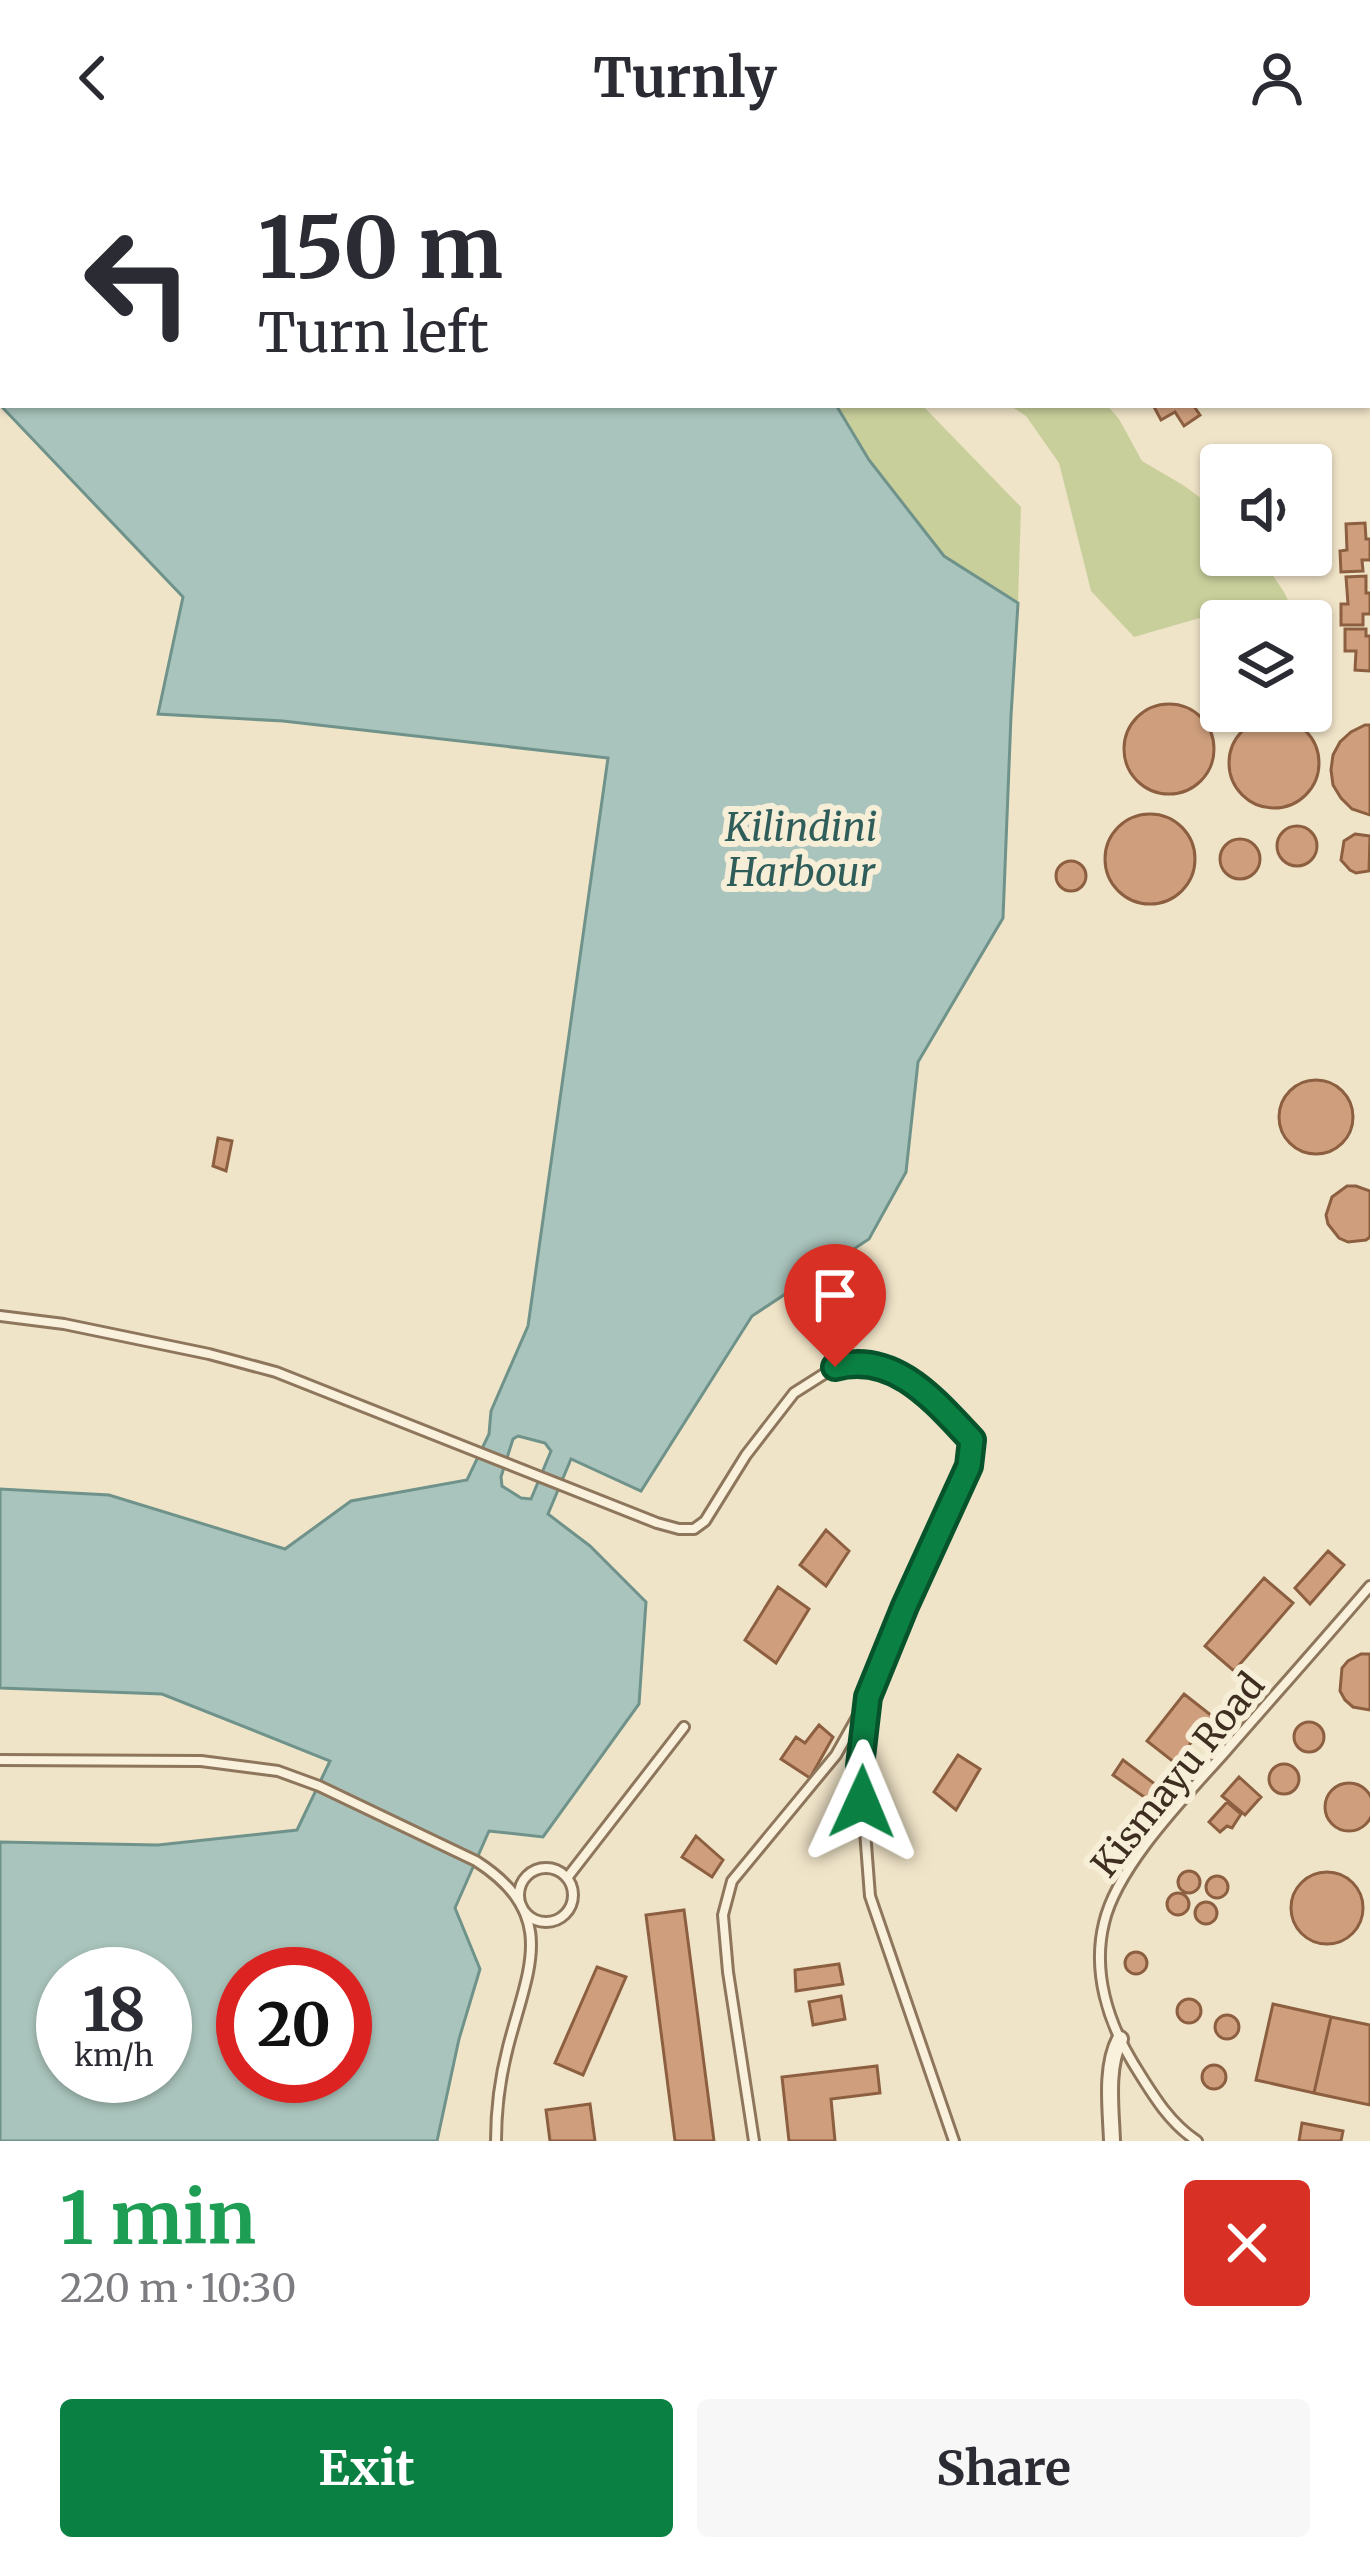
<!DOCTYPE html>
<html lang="en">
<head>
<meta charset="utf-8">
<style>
  :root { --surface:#fff; --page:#f7f7f7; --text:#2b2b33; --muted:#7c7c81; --accent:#0b8043 }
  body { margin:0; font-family:Merriweather,serif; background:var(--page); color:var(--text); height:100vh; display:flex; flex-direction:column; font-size:45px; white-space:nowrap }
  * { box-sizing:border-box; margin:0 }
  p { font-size:39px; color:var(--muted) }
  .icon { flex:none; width:66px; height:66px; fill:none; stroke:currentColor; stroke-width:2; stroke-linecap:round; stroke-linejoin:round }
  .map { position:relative; height:1985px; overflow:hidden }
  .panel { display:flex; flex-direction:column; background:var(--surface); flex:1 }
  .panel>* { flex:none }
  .top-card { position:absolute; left:0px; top:0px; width:1371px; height:252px; box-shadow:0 3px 9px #0004; background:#fff; color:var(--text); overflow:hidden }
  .fabs { position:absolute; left:1200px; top:288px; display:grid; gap:24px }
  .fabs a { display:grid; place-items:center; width:132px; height:132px; border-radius:12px; background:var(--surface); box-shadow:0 3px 9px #0004; font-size:60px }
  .speed { position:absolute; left:36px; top:1791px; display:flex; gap:24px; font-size:60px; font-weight:700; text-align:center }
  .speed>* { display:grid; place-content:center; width:156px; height:156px; border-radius:50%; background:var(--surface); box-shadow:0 3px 9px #0004; line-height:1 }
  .speed small { font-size:30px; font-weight:400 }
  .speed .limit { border:18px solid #d22; background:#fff; color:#111 }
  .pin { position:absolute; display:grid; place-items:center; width:102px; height:102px; color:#fff; margin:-123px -51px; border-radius:50% 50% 50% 0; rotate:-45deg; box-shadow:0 0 12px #0007 }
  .pin .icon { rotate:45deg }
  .me { position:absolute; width:132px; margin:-66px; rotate:1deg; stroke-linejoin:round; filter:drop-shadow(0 0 9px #0008) }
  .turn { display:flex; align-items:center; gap:42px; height:252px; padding:0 60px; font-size:54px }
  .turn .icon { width:156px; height:156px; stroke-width:2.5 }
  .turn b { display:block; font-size:84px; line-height:102px }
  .round { display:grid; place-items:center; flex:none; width:126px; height:126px; border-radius:12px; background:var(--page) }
  .overview { display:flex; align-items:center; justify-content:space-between; height:204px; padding:0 60px }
  h1 { font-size:72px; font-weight:700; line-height:90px; color:#1e9e55 }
  .cta { display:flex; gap:24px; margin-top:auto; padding:24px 60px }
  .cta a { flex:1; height:138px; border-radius:12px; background:var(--accent); color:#fff; font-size:48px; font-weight:700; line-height:138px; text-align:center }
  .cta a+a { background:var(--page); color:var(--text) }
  header { display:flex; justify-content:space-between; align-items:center; height:156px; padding:0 60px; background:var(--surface); font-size:54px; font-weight:700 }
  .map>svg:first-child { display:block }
  .green { fill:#c9cf9b }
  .water { fill:#a9c4bc; stroke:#6f938a; stroke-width:3; fill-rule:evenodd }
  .building { fill:#cf9f7d; stroke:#8d5f41; stroke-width:3 }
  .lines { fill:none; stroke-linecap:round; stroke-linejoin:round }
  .lane-casing { stroke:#8d765c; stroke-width:14 }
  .street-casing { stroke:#8d765c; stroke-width:20 }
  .lane { stroke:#faf1dc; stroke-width:8 }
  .street { stroke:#faf1dc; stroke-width:14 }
  .route-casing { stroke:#07532c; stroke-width:30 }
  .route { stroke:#0b8043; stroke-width:21 }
  .labels { text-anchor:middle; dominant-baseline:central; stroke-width:12; stroke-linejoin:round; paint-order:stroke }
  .street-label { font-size:36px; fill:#3d2e20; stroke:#f7eed8 }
  .water-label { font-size:39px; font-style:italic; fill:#2f5d5a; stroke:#f7eed8 }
</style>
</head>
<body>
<header><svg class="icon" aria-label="back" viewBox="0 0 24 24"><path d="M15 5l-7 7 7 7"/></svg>Turnly<svg class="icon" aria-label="person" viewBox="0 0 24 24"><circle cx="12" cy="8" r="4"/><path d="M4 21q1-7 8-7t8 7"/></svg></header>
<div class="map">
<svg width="1370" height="1985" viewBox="0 0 1370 1985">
  <rect width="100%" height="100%" fill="#f0e4c8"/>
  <!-- green -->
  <path class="green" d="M836,249h86l99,102 -3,96 -74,-47 -75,-96z
    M1009,249h98l12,14 23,42 41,24 38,28v42h38l25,37 14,29h-60l-21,-8 -83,24 -43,-46 -32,-128 -33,-47z"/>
  <!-- water -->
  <path class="water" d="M0,0h671l2,3h-670v71l-3,-17z
    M3,214v35h833l33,55 75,96 74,47 -7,113 -8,202 -85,144 -12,110 -37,67 -117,77 -111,175 -70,-32 -23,55 42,32 56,56 -7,102 -96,133 -54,-6 -34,77 25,61 -21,70 -22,102h-437v-299l158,3 139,-15 33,-69 -168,-67 -162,-6v-199l109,6 176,54 66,-48 116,-21 22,-46 2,-23 37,-85 80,-568 -325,-37 -125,-7 25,-117 -181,-190zM518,1280l27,7 6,8 -20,48 -10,-1 -19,-12 -1,-9 12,-38zM63,1818h102v102h-102zM243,1818h102v102h-102z"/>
  <!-- building -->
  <path class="building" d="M1153,249h40l7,10 -16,11 -9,-14 -14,8z
    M1365,367l1,16h4v21h-8l1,11 -22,1 -1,-21 7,-1 -1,-26z
    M1366,420v17h4v21h-7v11h-22v-21h7l-2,-27z
    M1345,473h21v7h4v35l-15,-1 1,-19h-11z
    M1124 593a45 45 0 1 1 90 0a45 45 0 1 1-90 0Z
    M1229 607a45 45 0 1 1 90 0a45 45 0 1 1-90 0Z
    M1365,569h5v90l-18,-6 -11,-11 -8,-13 -2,-15 2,-15 7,-13 11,-10z
    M1105 703a45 45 0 1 1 90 0a45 45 0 1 1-90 0Z
    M1277 690a20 20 0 1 1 40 0a20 20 0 1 1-40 0Z
    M1355,678l15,2 -1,35 -13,2 -6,-3 -9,-10 3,-19z
    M1220 703a20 20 0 1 1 40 0a20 20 0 1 1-40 0Z
    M1056 720a15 15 0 1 1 30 0a15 15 0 1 1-30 0Z
    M1279 961a37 37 0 1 1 74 0a37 37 0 1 1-74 0Z
    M218,982l14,3 -6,30 -13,-5z
    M1347,1030h9l14,5v46l-4,3 -18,2 -9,-4 -11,-14 -2,-9 6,-18z
    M826,1374l23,21 -23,35 -26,-21z
    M1328,1395l16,14 -34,39 -15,-16z
    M1264,1422l29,25 -59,68 -29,-25z
    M778,1431l31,22 -33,54 -31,-23z
    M1361,1498h9v56l-17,-3 -8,-7 -5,-9 2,-23 6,-7z
    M1184,1538l28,22 -37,47 -28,-22z
    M1294 1581a15 15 0 1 1 30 0a15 15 0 1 1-30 0Z
    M819,1569l14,12 -23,41 -29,-19 15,-22 9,6z
    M958,1599l22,14 -24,41 -22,-18z
    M1123,1604l45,34 -11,12 -44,-31z
    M1269 1623a15 15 0 1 1 30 0a15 15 0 1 1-30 0Z
    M1239,1621l22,20 -16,18 -23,-19z
    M1325 1651a24 24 0 1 1 48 0a24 24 0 1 1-48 0Z
    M1227,1646l14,12 -9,14 -5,-2 -7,6 -11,-10z
    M696,1680l27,24 -11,17 -30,-20z
    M1178 1726a11 11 0 1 1 22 0a11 11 0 1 1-22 0Z
    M1291 1752a36 36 0 1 1 72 0a36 36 0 1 1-72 0Z
    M1206 1731a11 11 0 1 1 22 0a11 11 0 1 1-22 0Z
    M1167 1748a11 11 0 1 1 22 0a11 11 0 1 1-22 0Z
    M1195 1757a11 11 0 1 1 22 0a11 11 0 1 1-22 0Z
    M684,1754l30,231h-39l-29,-226z
    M1125 1807a11 11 0 1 1 22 0a11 11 0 1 1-22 0Z
    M839,1808l4,20 -47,7 -1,-21z
    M597,1811l29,10 -43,98 -28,-12z
    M841,1840l4,23 -32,6 -4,-23z
    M1177 1855a12 12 0 1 1 24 0a12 12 0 1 1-24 0Z
    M1273,1848l58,13 -17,76 -58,-13z
    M1215 1871a12 12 0 1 1 24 0a12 12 0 1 1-24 0Z
    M1331,1861l39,8v80l-56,-12z
    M1202 1921a12 12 0 1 1 24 0a12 12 0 1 1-24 0Z
    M877,1910l3,27 -49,6 4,42h-46l-7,-64z
    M590,1948l5,37h-45l-4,-31z
    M1302,1967l41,8 -2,10h-42z"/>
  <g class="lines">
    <defs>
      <path id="lane" d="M0,1160l64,8 145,30 67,18 381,151 22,6h15l11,-8 41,-66 48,-62 41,-26 20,-5 22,3 47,25 48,50 -3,26 -64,139 -37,92 -8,69 10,130 84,245
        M0,1604l201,1 77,10 41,15 157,75c84,54 52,108 32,186 -8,31 -12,61 -12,94
        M519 1739a27 27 0 1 1 54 0a27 27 0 1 1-54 0Z
        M567,1722l117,-151
        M754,1985l-26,-169 -5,-57 9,-34 104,-126 28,-50
        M1197,1985c-29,-19 -46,-49 -64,-78 -25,-41 -41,-91 -29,-140 13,-57 82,-127 121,-171 48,-55 97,-110 145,-166"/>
      <path id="street" d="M1368,50l2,-1
        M1112,1985c-1,-31 -7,-74 8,-102"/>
    </defs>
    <!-- lane casing -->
    <use href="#lane" class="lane-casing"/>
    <!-- street casing -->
    <use href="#street" class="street-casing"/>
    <!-- lane -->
    <use href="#lane" class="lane"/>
    <!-- street -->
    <use href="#street" class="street"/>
  </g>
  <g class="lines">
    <defs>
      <path id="route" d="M835,1211c60,-16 100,34 137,73l-3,26 -64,140 -37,91 -8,69 2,36"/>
    </defs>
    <!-- route casing -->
    <use href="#route" class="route-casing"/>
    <!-- route -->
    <use href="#route" class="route"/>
  </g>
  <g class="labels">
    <!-- street labels -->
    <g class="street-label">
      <text transform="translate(1178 1619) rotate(-51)">Kismayu Road</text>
    </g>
    <!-- water labels -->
    <g class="water-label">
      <text x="801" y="671">Kilindini<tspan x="801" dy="45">Harbour</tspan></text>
    </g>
  </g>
</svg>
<div class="fabs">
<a><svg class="icon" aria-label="sound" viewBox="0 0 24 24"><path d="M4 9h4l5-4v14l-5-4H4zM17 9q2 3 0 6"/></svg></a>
<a><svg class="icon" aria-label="layers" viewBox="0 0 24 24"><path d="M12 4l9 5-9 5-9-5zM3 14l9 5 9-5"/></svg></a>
</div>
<div class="speed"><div>18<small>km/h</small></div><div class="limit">20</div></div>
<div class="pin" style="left:835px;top:1211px;background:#d93025"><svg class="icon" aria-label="arrive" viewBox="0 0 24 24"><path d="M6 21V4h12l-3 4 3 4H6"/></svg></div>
<svg class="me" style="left:862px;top:1646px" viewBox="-20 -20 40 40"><path d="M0-17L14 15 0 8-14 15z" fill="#0b8043" stroke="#fff" stroke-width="4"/></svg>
<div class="top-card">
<div class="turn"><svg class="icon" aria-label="left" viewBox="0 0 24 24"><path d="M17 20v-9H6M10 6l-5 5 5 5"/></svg><div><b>150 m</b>Turn left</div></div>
</div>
</div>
<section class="panel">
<div class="overview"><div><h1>1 min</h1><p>220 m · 10:30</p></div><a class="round" style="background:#d93025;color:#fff"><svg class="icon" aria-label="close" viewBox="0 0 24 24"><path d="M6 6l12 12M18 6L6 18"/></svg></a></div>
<div class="cta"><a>Exit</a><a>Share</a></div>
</section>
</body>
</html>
